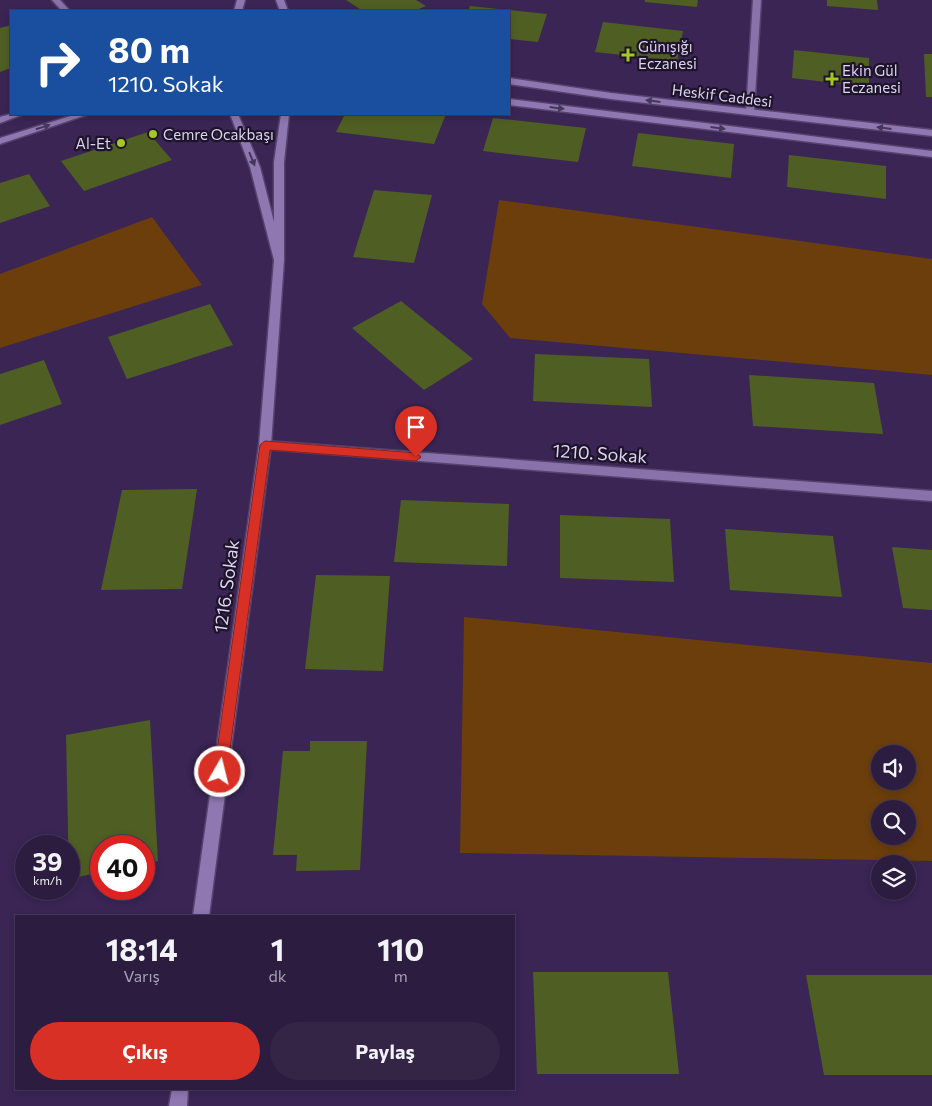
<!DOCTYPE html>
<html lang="tr">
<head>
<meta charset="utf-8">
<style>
  :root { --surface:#2c1c40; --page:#342547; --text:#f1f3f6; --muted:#a6a1b1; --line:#483a59; --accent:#d93025 }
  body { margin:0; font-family:Commissioner,sans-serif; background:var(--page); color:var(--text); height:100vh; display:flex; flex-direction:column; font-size:19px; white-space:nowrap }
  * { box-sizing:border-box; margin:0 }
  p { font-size:16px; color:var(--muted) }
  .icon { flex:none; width:28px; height:28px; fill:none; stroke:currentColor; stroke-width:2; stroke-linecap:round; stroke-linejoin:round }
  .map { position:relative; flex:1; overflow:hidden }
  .panel { position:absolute; left:15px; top:915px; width:500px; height:175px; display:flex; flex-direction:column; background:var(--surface); border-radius:0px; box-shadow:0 2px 8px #0003,0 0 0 1px var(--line) }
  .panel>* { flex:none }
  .guide { position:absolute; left:10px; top:10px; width:500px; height:105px; border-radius:0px; box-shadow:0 2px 8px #0003,0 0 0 1px var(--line); background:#1a4fa0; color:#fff; overflow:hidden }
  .buttons { position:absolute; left:871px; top:745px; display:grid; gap:10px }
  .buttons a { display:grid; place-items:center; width:45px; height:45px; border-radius:50%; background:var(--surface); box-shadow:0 2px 8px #0003,0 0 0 1px var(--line); font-size:25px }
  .speed { position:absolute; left:15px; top:835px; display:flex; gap:10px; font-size:25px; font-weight:700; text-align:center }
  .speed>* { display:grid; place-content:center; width:65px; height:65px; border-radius:50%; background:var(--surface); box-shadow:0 2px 8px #0003,0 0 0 1px var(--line); line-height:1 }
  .speed small { font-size:12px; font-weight:400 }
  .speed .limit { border:8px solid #d22; background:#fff; color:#111 }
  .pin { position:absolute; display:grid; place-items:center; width:42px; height:42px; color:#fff; margin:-51px -21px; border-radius:50% 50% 50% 0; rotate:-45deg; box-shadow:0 0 5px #0007 }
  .pin .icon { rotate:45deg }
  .me { position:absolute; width:55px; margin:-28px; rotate:8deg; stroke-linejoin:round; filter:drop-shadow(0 0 4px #0008) }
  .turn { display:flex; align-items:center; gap:18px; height:105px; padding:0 15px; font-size:22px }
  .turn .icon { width:65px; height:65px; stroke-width:2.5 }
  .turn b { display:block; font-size:35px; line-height:42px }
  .eta { display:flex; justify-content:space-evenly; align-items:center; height:85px; text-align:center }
  .eta b { font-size:30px; font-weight:700; line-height:35px }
  .button { display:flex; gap:10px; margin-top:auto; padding:10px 15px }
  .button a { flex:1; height:58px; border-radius:30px; background:var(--accent); color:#fff; font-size:20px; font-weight:700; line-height:58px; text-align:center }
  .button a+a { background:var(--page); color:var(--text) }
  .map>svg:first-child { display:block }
  .green { fill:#6b3e0c; fill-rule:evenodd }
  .building { fill:#4f5f23 }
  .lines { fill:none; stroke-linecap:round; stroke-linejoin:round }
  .street-casing { stroke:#56436d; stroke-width:3 }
  .secondary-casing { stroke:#56436d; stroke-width:3 }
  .street { fill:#8872a9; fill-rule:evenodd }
  .secondary { fill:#8f77b2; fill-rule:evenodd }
  .oneway { fill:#45375a }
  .route { fill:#d93025; stroke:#8d1f18 }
  .poi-dot { fill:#a5c823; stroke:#1d142a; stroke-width:2 }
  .labels { text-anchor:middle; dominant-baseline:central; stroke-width:4.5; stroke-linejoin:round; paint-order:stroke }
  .far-poi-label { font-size:15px; fill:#ddd2f1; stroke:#1d142a; text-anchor:start }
  .far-street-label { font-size:15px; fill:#ddd2f1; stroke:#1d142a }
  .street-label { font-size:18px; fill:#ddd2f1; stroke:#1d142a }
</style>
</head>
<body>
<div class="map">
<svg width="932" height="1106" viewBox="0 0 932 1106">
  <rect width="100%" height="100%" fill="#3a2555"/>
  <!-- green -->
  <path class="green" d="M499,200l433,59v116l-422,-37 -28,-34z
    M152,217l50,68 -202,63v-74z
    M464,617l468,46v198l-472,-8zM880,754h28v27h-28zM880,809h28v27h-28z"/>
  <!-- building -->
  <path class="building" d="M346,0h70l10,6 -12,5h-51z
    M645,0h53l-1,7 -52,-5z
    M827,0h50l1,10 -51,-4z
    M470,6l38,4v1h-40z
    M509,10l38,4 -9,28 -29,-3z
    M603,22l80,9 -6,30 -82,-9z
    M11,25v43l-11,4v-44z
    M794,50l75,8v29l-77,-9z
    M924,54h8v43h-6z
    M345,114h101l-12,30 -98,-12z
    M493,118l93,10 -8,34 -95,-11z
    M148,132l24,28 -88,31 -23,-30z
    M638,133l96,11 -3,34 -99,-12z
    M789,155l97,11v33l-99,-12z
    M29,174l21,32 -50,17v-40z
    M374,190l58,5 -18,68 -61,-6z
    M401,301l72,58 -49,31 -72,-62z
    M210,304l23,41 -106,34 -19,-42z
    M535,354l114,5 3,48 -119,-6z
    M44,360l18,44 -62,21v-51z
    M749,375l125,8 9,51 -130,-8z
    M197,489l-15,100 -81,1 21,-100z
    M401,500l108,4 -2,62 -113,-4z
    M560,515l110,4 4,63 -114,-4z
    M725,529l108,7 9,61 -112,-7z
    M892,547l40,3v60l-29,-2z
    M316,575l74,1 -7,95 -78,-2z
    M150,720l8,141 -14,3v-18h-43v26l-32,7 -3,-144z
    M310,741h57l-7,129 -64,1 1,-16h-24l10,-104h27z
    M533,972h135l11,102h-142z
    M806,975h126v100h-108z"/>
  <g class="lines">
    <defs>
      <path id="street" d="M52,0h8l10,11h-8z
        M753,0h8l-7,112 -4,3 -4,-3z
        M265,441l667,50v10l-667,-52 -6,-4z"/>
      <path id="secondary" d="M237,0h8l-3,11h-8z
        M276,0h8l4,11h-8z
        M509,78l102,15 321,37v6l-321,-37 -102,-15z
        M509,99l423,52v6l-423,-52z
        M11,114h13l-24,9v-6z
        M77,114h12l-89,30v-6z
        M230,114h8l22,53 14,55v-60l7,-48h8l-5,48v98l-13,185 -62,471h-16l66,-471 15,-185 -24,-93z
        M172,1089h16l-1,17h-18z"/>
    </defs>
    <!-- street casing -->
    <use href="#street" class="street-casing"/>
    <!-- secondary casing -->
    <use href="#secondary" class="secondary-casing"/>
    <!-- street -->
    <use href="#street" class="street"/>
    <!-- secondary -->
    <use href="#secondary" class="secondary"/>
  </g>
  <!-- one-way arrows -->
  <defs><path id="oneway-solid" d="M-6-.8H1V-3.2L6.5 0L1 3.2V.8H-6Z" transform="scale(1.25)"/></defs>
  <g class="oneway">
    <use href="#oneway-solid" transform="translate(653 101) rotate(-173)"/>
    <use href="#oneway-solid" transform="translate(557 108) rotate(7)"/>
    <use href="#oneway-solid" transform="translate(43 127) rotate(-18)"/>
    <use href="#oneway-solid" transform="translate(718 128) rotate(7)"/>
    <use href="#oneway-solid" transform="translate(884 128) rotate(-173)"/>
    <use href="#oneway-solid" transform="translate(252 159) rotate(68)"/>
  </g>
  <!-- route -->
  <path class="route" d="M265,441l151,12 5,4 -5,4 -146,-11 -43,322 -2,4 -5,2 -4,-2 -2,-4 46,-327z"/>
  <!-- markers -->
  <g class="poi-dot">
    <path d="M625.5 47.5h5v5h5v5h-5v5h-5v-5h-5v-5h5z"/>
    <path d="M829.5 71.5h5v5h5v5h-5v5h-5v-5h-5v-5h5z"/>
    <circle cx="153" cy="134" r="5"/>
    <circle cx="121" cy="143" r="5"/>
  </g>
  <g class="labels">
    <!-- far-poi labels -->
    <g class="far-poi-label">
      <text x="638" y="46">Günışığı<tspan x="638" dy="17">Eczanesi</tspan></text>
      <text x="842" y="70">Ekin Gül<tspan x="842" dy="17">Eczanesi</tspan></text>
      <text x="163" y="134">Cemre Ocakbaşı</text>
      <text x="111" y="143" text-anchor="end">Al-Et</text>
    </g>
    <!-- far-street labels -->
    <g class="far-street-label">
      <text transform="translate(722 95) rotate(7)">Heskif Caddesi</text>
    </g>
    <!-- street labels -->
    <g class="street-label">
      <text transform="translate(600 453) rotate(4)">1210. Sokak</text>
      <text transform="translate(226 586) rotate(-82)">1216. Sokak</text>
    </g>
  </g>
</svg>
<div class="buttons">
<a><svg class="icon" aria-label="sound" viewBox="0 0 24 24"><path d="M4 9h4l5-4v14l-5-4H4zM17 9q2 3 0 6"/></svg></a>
<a><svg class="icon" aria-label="search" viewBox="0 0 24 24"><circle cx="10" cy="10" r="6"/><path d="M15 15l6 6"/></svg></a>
<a><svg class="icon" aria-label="layers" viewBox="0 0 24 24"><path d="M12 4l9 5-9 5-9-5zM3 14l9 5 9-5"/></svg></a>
</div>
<div class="speed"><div>39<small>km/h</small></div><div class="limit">40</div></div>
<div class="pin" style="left:416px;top:457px;background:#d93025"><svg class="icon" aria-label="arrive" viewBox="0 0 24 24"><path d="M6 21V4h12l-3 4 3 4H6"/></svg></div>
<svg class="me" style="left:220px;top:772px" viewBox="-20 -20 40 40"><circle r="17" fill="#d93025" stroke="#fff" stroke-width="3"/><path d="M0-11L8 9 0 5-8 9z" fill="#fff"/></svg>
<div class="guide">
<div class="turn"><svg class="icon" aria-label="right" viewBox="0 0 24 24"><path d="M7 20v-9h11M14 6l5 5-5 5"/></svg><div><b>80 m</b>1210. Sokak</div></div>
</div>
<section class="panel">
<div class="eta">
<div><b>18:14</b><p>Varış</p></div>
<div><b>1</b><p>dk</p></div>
<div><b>110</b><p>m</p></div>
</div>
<div class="button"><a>Çıkış</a><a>Paylaş</a></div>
</section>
</div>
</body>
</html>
